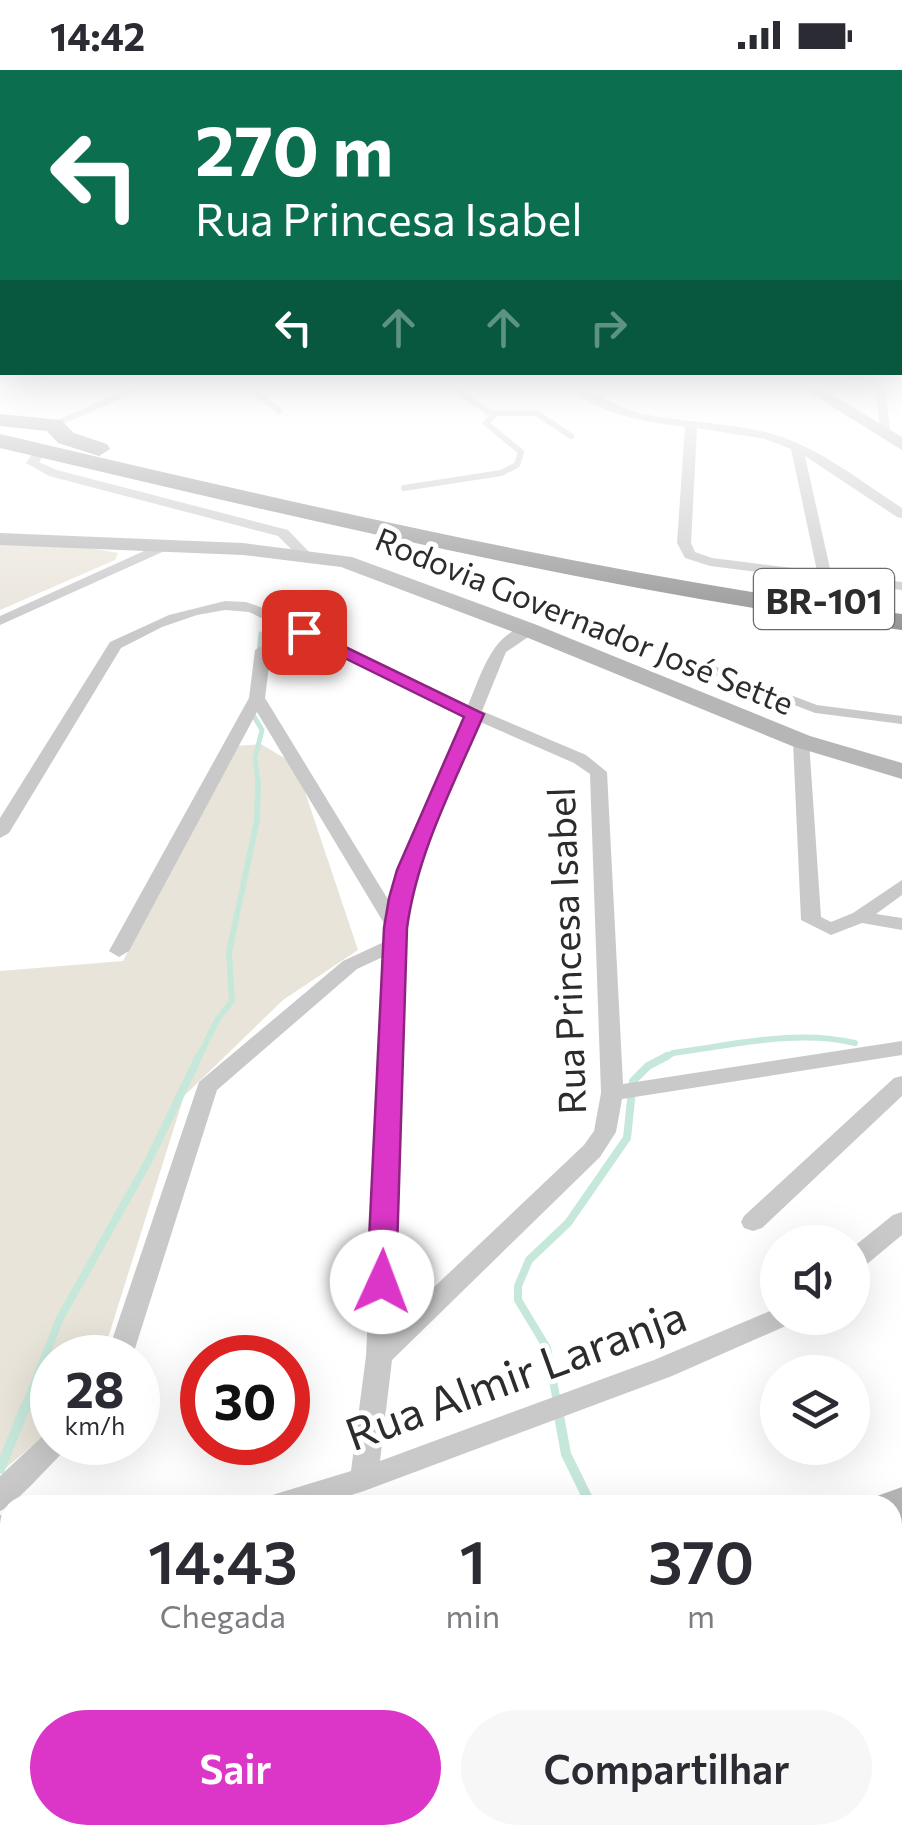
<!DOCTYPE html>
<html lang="pt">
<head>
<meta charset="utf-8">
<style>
  :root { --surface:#fff; --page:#f7f7f7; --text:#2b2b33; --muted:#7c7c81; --accent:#db36c8 }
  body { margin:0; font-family:Commissioner,sans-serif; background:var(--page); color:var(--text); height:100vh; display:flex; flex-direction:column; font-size:38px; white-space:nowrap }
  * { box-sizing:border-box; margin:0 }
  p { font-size:32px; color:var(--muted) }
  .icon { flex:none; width:55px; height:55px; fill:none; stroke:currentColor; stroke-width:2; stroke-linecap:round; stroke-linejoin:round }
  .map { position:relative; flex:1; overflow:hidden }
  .sheet { position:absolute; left:0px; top:1425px; width:902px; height:350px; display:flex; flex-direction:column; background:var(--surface); border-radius:30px 30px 0 0; box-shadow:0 10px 40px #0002 }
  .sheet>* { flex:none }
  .top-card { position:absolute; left:0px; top:0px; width:902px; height:305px; box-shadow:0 10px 40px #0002; background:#0b6e4f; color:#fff; overflow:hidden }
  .fabs { position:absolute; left:760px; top:1155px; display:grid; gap:20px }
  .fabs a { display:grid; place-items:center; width:110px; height:110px; border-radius:50%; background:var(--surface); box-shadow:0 10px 40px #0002; font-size:50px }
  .speed { position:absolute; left:30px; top:1265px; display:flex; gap:20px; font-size:50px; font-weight:700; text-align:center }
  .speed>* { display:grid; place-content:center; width:130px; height:130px; border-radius:50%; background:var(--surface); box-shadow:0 10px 40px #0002; line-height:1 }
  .speed small { font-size:25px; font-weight:400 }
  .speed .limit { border:15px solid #d22; background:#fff; color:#111 }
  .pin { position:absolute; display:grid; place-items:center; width:85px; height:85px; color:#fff; margin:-42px; border-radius:20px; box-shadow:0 5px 15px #0006 }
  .me { position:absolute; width:110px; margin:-55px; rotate:2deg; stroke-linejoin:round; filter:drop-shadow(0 0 8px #0008) }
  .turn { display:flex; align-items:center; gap:35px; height:210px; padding:0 30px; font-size:45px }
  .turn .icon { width:130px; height:130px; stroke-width:2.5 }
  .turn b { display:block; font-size:70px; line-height:85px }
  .lanes { display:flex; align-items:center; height:95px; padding:0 30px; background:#0003; justify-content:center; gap:50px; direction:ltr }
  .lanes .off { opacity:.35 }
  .eta { display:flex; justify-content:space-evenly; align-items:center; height:170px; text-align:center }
  .eta b { font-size:60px; font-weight:600; line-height:70px }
  .primary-button { display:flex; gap:20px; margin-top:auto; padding:20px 30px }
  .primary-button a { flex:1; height:115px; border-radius:60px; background:var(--accent); color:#fff; font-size:40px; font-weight:600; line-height:115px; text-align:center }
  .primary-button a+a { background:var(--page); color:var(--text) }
  .status { display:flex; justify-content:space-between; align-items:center; height:70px; padding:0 50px; background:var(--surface); direction:ltr }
  .status svg { height:28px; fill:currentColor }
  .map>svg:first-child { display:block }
  .green { fill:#e9e4d9 }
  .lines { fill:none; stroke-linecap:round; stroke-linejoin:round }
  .stream-far3 { stroke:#c6e8da; stroke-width:5 }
  .stream-far2 { stroke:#c6e8da; stroke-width:6 }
  .stream-far1 { stroke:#c6e8da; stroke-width:8 }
  .stream { stroke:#c6e8da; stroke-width:10 }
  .lane-far1 { stroke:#c9c9c9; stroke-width:6 }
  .lane { stroke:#c9c9c9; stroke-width:8 }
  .street { fill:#c9c9c9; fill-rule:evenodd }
  .secondary { fill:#b6b6b6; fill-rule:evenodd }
  .highway { fill:#939393; fill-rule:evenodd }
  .route { fill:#db36c8; stroke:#8e2382; stroke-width:2.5 }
  .labels { text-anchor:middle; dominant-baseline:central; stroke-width:10; stroke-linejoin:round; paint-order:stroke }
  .far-street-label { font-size:32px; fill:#2c2c2c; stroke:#fff }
  .shield { fill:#fff; stroke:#6b6b6b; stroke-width:2.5 }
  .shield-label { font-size:35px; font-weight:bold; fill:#2c2c2c }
  .street-label { font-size:38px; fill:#2c2c2c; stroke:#fff }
  .near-street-label { font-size:45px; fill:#2c2c2c; stroke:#fff }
</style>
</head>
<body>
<div class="status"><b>14:42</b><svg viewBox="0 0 49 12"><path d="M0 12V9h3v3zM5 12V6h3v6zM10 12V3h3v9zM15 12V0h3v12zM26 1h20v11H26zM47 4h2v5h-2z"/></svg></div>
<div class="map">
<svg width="902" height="1775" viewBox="0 0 902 1775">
  <rect width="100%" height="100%" fill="#fff"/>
  <!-- green -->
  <path class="green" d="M0,473l89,5 29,5 -3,7 -115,50z
    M261,674l35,21 62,185 -75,50 -99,96 -82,261 -50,1v71l-52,44v-502l123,-10 113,-215z"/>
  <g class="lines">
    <!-- stream-far3 -->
    <path class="stream-far3" d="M259,582l2,-18
      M252,643l10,17 -7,28 3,24"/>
    <!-- stream-far2 -->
    <path class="stream-far2" d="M198,989l19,-39 15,-19 -3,-49 28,-132 1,-40
      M662,989l11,-6c60,-8 123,-24 182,-10"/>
    <!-- stream-far1 -->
    <path class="stream-far1" d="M25,1337l35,-89 89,-158 50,-104
      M558,1337l-11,-59 -29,-48v-14l11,-26 39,-37 59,-85 6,-57 15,-15 19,-10"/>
    <!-- stream -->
    <path class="stream" d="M557,1335l9,49 25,51
      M0,1399l26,-64
      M0,1509l6,18
      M40,1765l1,10
      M59,1775l24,-10"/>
    <!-- lane-far1 -->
    <path class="lane-far1" d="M251,318l28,23
      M453,318l37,25h46l35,23
      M53,355l85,-37
      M404,418l97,-15 16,-8 4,-13 -35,-29 9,-9"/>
    <!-- lane -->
    <path class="lane" d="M661,580l155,59 86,11"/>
    <!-- street -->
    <path class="street" d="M568,318c24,0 47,19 71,25 43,10 87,9 130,20 49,13 91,48 133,75v10l-5,-1 -92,-61 26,117 71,9v8l-192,-24 -25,-8 -8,-15 8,-116c-40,-5 -86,-13 -117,-39zM697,358l68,11 26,10 26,122 -105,-13 -17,-6 -4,-9z
      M875,318h10l6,50 -10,-2z
      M37,377l10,3 -8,12 18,8 231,60 23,24 -12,3 -21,-21 -229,-60 -23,-13z
      M164,472l7,4 -2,3 -169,76v-9z
      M225,531l21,1 28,10 194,93c13,-29 26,-81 66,-78v6l-28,19 -24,59 104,44 21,17 16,312 279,-43v14l-280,44 -6,33 -16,25 -208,203 -12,101 274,-101 116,-49 8,-3v10h14l-4,7 -116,51 -308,115 -44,14h-55l4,-9 82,-25 15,-115 19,-400 -28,13 -140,121 -85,268h-26l93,-276 144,-121 43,-20 2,-11 -131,-218 -128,239 -10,6 -10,-6 140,-253 6,-48 8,-5 8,5 -6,48 127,208 7,-35 65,-156 -215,-103 -24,-2 -28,5 -35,12 -41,21 -112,185 -9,5v-20l110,-176 59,-27zM478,651l96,42 16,11 11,319 -7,38 -10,14 -191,181 12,-382 12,-73z
      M801,666l8,5 12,176 10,5 22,-9 49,-33v15l-26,19 26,4v12l-40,-7 -31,12 -30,-15 -8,-179z
      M902,1006v20l-140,132 -9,3 -9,-3 -3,-6 3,-6 150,-138z
      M902,1142v23l-41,34 -9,2v-23l41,-33z
      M52,1361v11h17l-4,8c-15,15 -50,55 -65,61v-35l45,-42z
      M0,1445l10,4v51l-10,-4z
      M10,1519v30l-10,4v-30z
      M153,1765h35l-4,10h-35z
      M196,1765h49l-4,10h-49z"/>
    <!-- secondary -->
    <path class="secondary" d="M802,318h19l81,49v13z
      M0,463l243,10 109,14 185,68 273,111 92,27v16l-110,-33 -271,-111 -180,-68 -98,-12 -243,-10z
      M902,1417v39l-10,3v-24h-19l4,-9z
      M281,1765h53l4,10h-52z"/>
    <!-- highway -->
    <path class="highway" d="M0,344l61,6 13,13 33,11 3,5 -11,7 -41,-13 -11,-12 -47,-5z
      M0,364c299,70 597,140 902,180v16c-305,-40 -603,-112 -902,-182z"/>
  </g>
  <!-- sky -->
  <linearGradient id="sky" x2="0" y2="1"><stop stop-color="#9ac9e2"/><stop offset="0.56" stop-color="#fff"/><stop offset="1" stop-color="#fff" stop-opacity="0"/></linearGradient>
  <rect width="902" height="566" fill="url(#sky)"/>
  <!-- route -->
  <path class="route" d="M304,557l180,87c-30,70 -67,139 -77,214l-11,354 -4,7 -10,4 -10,-4 -5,-7 17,-354 5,-30 8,-28 67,-153 -166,-82 -3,-3z"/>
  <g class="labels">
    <!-- far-street labels -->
    <g class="far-street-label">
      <text transform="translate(585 550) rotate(22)">Rodovia Governador José Sette</text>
    </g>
    <!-- shield labels -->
    <rect class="shield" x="754" y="499" width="140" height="60" rx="8"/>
    <g class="shield-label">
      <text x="824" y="529">BR-101</text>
    </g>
    <!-- street labels -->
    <g class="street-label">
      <text transform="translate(565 881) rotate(-92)">Rua Princesa Isabel</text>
    </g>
    <!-- near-street labels -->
    <g class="near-street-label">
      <text transform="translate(515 1303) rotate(-20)">Rua Almir Laranja</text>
    </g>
  </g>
</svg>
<div class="fabs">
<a><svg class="icon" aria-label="sound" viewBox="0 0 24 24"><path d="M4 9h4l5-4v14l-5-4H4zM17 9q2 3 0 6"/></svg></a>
<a><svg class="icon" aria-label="layers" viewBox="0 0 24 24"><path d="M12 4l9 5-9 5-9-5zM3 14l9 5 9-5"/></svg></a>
</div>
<div class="speed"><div>28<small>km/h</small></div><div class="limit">30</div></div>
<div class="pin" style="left:304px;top:562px;background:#d93025"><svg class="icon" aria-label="arrive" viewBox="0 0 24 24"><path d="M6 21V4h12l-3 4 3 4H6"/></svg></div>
<svg class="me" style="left:382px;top:1212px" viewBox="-20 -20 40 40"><circle r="19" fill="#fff"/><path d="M0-13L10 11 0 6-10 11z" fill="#db36c8"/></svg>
<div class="top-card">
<div class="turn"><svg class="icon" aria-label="left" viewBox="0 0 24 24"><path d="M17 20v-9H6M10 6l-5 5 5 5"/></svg><div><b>270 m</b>Rua Princesa Isabel</div></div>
<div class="lanes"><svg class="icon" aria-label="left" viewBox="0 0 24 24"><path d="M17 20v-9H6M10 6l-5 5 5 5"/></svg><svg class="icon off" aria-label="ahead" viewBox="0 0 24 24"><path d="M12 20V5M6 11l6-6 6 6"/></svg><svg class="icon off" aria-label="ahead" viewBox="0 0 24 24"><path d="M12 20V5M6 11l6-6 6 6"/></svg><svg class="icon off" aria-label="right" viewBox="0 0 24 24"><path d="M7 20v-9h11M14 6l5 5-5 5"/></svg></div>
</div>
<section class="sheet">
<div class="eta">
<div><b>14:43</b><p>Chegada</p></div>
<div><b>1</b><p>min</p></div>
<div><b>370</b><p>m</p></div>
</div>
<div class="primary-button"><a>Sair</a><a>Compartilhar</a></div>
</section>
</div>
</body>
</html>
